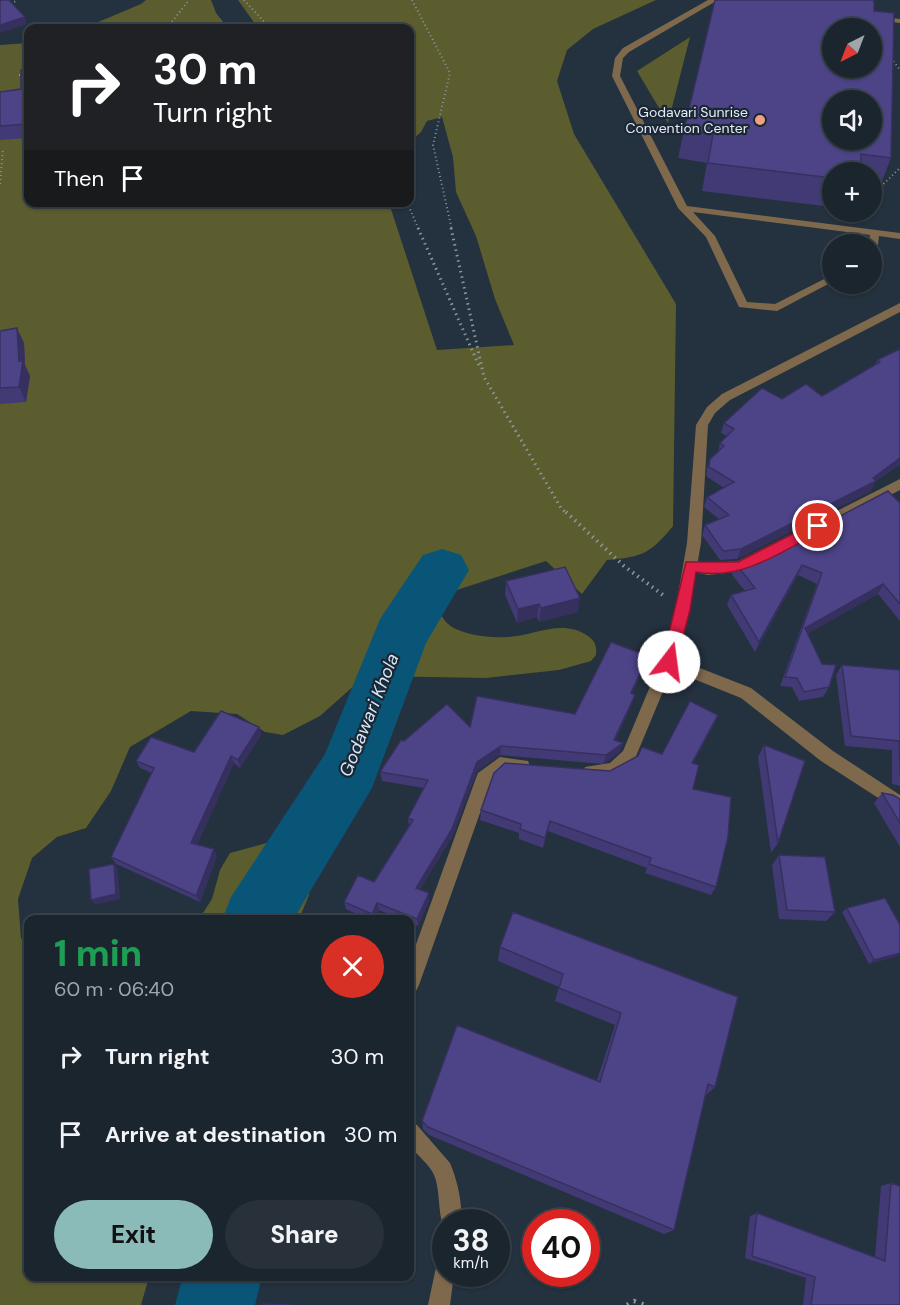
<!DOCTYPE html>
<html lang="en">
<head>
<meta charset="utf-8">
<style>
  :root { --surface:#1b252e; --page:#28313a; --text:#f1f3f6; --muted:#a0a5aa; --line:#39424a; --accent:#8bbbb9 }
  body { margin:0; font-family:"DM Sans",sans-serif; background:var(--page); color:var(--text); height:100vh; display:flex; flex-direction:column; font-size:22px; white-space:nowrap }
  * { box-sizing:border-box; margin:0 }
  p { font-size:20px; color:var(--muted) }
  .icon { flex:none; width:33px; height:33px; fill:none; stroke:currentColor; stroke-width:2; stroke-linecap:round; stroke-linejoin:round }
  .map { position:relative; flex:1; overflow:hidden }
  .details { position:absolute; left:24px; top:915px; width:390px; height:366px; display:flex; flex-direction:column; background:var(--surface); border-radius:12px; box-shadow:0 2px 4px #0004,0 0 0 2px var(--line) }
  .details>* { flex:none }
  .top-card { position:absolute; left:24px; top:24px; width:390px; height:183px; border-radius:12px; box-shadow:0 2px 4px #0004,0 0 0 2px var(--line); background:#202124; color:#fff; overflow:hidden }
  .needle { width:39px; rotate:222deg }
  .buttons { position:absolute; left:822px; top:18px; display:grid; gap:12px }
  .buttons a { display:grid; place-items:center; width:60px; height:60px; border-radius:50%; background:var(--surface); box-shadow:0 2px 4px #0004,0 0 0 2px var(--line); font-size:30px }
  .speed { position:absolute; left:432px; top:1209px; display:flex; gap:12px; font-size:30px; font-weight:700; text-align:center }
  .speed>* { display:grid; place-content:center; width:78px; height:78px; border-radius:50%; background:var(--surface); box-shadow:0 2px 4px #0004,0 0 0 2px var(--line); line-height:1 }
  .speed small { font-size:15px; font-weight:400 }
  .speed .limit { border:9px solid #d22; background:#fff; color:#111 }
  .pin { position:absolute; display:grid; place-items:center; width:51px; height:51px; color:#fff; margin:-26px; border:3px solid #fff; border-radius:50%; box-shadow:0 2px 6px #0007 }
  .me { position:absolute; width:66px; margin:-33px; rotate:15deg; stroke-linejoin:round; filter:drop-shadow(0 0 4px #0008) }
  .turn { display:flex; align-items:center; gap:21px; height:126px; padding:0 30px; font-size:27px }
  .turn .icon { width:78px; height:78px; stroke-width:2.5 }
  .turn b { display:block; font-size:42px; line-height:51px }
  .then { display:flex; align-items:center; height:57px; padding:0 30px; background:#0003; gap:12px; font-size:22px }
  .round { display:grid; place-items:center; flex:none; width:63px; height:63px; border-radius:32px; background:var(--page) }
  .summary { display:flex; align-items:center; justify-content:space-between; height:102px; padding:0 30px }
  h1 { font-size:36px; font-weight:800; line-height:45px; color:#1e9e55 }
  .button { display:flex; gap:12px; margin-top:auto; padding:12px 30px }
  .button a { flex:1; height:69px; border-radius:36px; background:var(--accent); color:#111; font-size:24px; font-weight:800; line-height:69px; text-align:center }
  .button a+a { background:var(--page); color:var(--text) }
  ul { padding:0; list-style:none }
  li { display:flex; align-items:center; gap:18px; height:78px; padding:0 30px }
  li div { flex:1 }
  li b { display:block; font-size:22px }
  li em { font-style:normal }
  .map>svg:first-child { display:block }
  .green { fill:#5b5d2e }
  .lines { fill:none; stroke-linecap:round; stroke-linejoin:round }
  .river { fill:#095578; fill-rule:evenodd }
  .path-far3 { stroke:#8b96a0; stroke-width:2; stroke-dasharray:1 3; stroke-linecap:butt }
  .path-far2 { stroke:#8b96a0; stroke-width:3; stroke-dasharray:1.5 4; stroke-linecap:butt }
  .path-far1 { stroke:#8b96a0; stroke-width:4; stroke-dasharray:1.5 4.5; stroke-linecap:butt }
  .path { stroke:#8b96a0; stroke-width:4.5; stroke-dasharray:2 6; stroke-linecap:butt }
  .service { fill:#7f694d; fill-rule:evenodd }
  .minor { fill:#7f694d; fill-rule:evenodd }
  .tertiary { fill:#7f694d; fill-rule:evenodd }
  .wall { fill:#423a75 }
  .shaded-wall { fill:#36305f }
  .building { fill:#4d4488; stroke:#36305f; stroke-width:1.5; fill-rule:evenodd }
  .route { fill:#e11d48; stroke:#92132f; stroke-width:1.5 }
  .poi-dot { fill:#f2a080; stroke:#1b2734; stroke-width:2 }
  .labels { text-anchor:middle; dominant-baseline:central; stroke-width:4.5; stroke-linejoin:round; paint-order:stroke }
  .far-poi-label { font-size:14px; fill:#e4ecf5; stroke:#1b2734; text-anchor:end }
  .water-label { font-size:18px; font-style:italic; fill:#d4e8f5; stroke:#1b2734 }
</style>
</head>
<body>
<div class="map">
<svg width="900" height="1305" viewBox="0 0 900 1305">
  <rect width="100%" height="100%" fill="#24313e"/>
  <!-- green -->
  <path class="green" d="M146,0h65l5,13 12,15h-144l57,-24z
    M238,0h418l-63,29 -26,21 -10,31 17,53 102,170 -3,222c-23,28 -31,31 -66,34l-25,34 -36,-33 -114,37c4,8 8,17 14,24 12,13 44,16 61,15 28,-1 55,-19 81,-1 7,5 9,10 8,19l-5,6 -32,9 -73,8 -111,-2 -19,8 -36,32 -37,19 -18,-3 -28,-18 -46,-3 -61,36 -19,44 -25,37 -29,9 -25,21 -14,41 3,39 7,9v329l121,1 -8,28h-141v-1260l28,-2v159l361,1 48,147 77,-5 -19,-46 -19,-63 -20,-44 -3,-35 -11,-40 -15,4 -6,11 -11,10v-114h-152z
    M690,37l-22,86 -31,-52z
    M274,841l19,3 17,14 -1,37 -10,24h-100l13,-20 8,-29 10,-17z"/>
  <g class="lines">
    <!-- river -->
    <path class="river" d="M442,549l19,6 8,15 -43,73 -54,145 -79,132h-71l9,-23 94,-143 55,-135 43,-64z
      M183,1276h79l-7,29h-80z"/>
    <!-- path-far3 -->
    <path class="path-far3" d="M244,0l26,28
      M412,0l38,73 -17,72 19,85
      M0,9l18,-9
      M167,28l22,-28
      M891,58l9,12
      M19,75h9
      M0,184l3,-35
      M872,195l28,-27
      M407,202l12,28"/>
    <!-- path-far2 -->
    <path class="path-far2" d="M418,228l62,140
      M451,228l33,149 77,131 6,6"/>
    <!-- path-far1 -->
    <path class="path-far1" d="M566,512l58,54 39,29"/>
    <!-- path -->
    <path class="path" d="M627,1305l7,-4 11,4"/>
    <!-- service -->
    <path class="service" d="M708,0h10l-89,52 -6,6 -3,18 67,130 213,27v6l-21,-3 -2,17 -5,3v-12h-4l2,-9 -177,-23 22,24 32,66 28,2 57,-29v7l-55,29 -38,-4 -33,-70 -28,-29 -66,-132 3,-18 8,-10z
      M875,16l25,3v4l-25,-3z"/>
    <!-- minor -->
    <path class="minor" d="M900,479v11l-155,81 -37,4 -23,-5 -2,-4 7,-6 18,3 30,-2z
      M669,656l82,32 82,63 67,44v17l-79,-51 -80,-63 -77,-31 -3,-5 3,-5z"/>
    <!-- tertiary -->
    <path class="tertiary" d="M900,303v9l-170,88 -15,13 -7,12 -7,118 -12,69 -15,53 -40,96c-12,14 -31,23 -49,16l-2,-5 2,-5 25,-4 13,-12 36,-86 16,-53 12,-69 9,-118 11,-18 15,-13z
      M500,757l28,4 2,5 -2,5 -6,2 -19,-2 -12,11 -72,203 -3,6 -6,3v-33l66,-183 2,-5z
      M410,1122l7,3 33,38c7,16 13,41 11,59h-15v8c-9,-11 -5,-40 -12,-55 -4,-10 -17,-20 -24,-29z
      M446,1250v24h8l-4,31h-22l11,-52z"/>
  </g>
  <!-- wall -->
  <path class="wall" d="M874,11l17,147 -11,28 -8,-1v-13h-40v35l-130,-16 5,-28 -29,-5 6,-28z
    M28,69v69l-28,2v-48l21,-3z
    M0,331l24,12 1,22 5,11 -4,26 -26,2z
    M900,349l-25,133 -4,9 -134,68 -17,1 -18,-25 3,-10 14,-6 -15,-12 3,-10 17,-9 -18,-12 1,-7 3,-10 8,-7 2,-9 7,-7 -6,-3 3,-10 58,-24 40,-3 53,-31 2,-5z
    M900,503v118l-22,-27 -71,40 22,53 -6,10 -24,4 -7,-14 -12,-1 37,-102 -19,-9 -43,77 -28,-47 4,-10 14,-4 -13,-16 4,-11 14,-1z
    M506,581l72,31 -39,10 -2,-5 -20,6 -12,-28z
    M648,656l-3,10 -13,27v11l-17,37 5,11 -17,12 -103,-9 -23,16 -25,66 -32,52 9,12 -11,25 -8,-3v-3h-8l-23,-10 -5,10h-5l-23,-11 -2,-7 30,-20 35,-56 -1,-8 16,-30 -42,-7 -2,-9 24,-31 66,-14 105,-13z
    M842,665l58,5v116l-8,-2v-34l-47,-4 -9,-71z
    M718,715l-5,11 -20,37v26l23,98 -5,8 -66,-22 2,-5 -99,-37 -5,17 -24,-9v-6l-39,-13 1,-10 129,-39 28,-15 24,-2z
    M259,727l2,8 -21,33 -6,-5 -37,82 20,11 -17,46 -84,-38 -5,-7 41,-84 -12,-5 -4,-7 58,-9z
    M764,745l14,98 -7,10 -13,-96z
    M882,793l18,6v48l-26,-44z
    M779,855l56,57 -9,9 -47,-2 -7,-54z
    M847,908l53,17v30l-31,9 -27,-52z
    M513,912l202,175 -10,9 -31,134 -10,4 -235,-99 -6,-6 -1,-8 175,-41 18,-55 -60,-24 4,-14 -61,-26 2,-14z
    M891,1183l9,122h-97l3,-27 -61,-20 5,-42 7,-3 118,44 6,-71z"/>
  <!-- shaded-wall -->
  <path class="shaded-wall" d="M25,17l2,7 -27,9v-8z
    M17,328l7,15 1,22 5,11 -4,26 -7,-15v-26z
    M900,458v7l-25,17 -4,9 -134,68 4,-10 132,-71z
    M802,565l-4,10 -43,77 4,-10z
    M883,584l-5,10 -78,44 5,-10z
    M580,598l-2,14 -39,10 2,-14z
    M539,604l-2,13 -20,6 1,-14z
    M648,656l-3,10 -17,36 3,-9z
    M635,695l-3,9 -21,45 3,-9z
    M718,715l-5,11 -26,48 5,-11z
    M259,727l2,8 -21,33 -2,-8z
    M623,743l-3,9 -17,12 3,-9z
    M501,746l-1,9 -23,16 -25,66 -36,58v-7l61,-126z
    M231,756l3,7 -39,87 -4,-7z
    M550,821l-2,10 -5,17 2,-10z
    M214,849l3,7 -17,46 -4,-6z
    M114,864l4,5 2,30 -25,6 -4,-5z
    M429,893v8l-11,25 -1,-7z
    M377,903l2,7 -5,10h-1l-1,-6z
    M900,953v2l-31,9 5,-4z"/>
  <!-- building -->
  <path class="building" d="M0,0h9l16,17 -25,8z
    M715,0h159v11l20,2 -3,145 -30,-4v18h-29v6l-124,-15 5,-29 -29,-4zM832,28h40v40h-40zM832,100h40v40h-40z
    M28,69v55l-28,2v-34l21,-3v-19z
    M17,328l2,33 4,-1 -4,27 -19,1v-57z
    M900,349v109l-27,20 3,3 -135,68 -18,2 -18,-26 24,-10 -22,-18 27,-15 -25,-15 1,-8 14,-13 -4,-3 14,-14 -10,-6 38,-35 20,11 24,-15 16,12 58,-34 -3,-2z
    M888,491l12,12v101l-17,-20 -78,44 17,36 14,1 -7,22 -25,5 -7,-14 -12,-1 37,-104 -20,-8 -43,77 -28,-47 24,-7 -19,-24 14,-1z
    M565,567l15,31 -39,10 -2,-4 -21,5 -12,-28z
    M611,642l37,14 -17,37 4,2 -21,45 9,3 -17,12 -105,-9 -24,16 -25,67 -36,59 13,5 -12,26 -40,-16 -5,11 -28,-12 14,-27 16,7 39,-62 -5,-2 20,-38 -48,-8 21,-32 3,1 43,-37 23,23 7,-31 98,18z
    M842,665l58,5v105l-1,-34 -48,-5z
    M690,701l28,14 -26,48 7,2 -6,24 38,8 -3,40 -12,50 -67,-23 2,-6 -101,-37 -5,17 -25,-9 1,-5 -40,-14 13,-37 11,-10 105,8 28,-15 4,-9 20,7z
    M221,711l38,16 -21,33 -7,-4 -40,87 23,6 -18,47 -85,-39 43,-89 -18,-7 15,-24 43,15z
    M764,745l41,16 -27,82z
    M882,793l11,2 7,4v24z
    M779,855l46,2 10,55 -48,-2z
    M114,864l2,30 -25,6 -2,-31z
    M885,898l15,27v28l-26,7 -27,-52z
    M513,912l225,85 -23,90 -7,-3 -34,146 -246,-103 -6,-6 35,-96 143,57 21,-69 -62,-25 4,-14 -63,-27z
    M891,1183l9,3v119h-89l4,-28 -63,-21 5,-43 128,48z
    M263,1304l28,1h-28z"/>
  <!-- route -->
  <path class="route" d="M818,521l5,2v7c-41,21 -80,51 -127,42l-6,38 -14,52 -2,4h-10l-2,-4 24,-100h52z"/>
  <!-- markers -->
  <circle class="poi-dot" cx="760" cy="120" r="6"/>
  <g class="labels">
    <!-- far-poi labels -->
    <g class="far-poi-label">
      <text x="748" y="112">Godavari Sunrise<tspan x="748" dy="16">Convention Center</tspan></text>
    </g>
    <!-- water labels -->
    <g class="water-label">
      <text transform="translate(369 715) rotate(-68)">Godawari Khola</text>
    </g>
  </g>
</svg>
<div class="buttons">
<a><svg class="needle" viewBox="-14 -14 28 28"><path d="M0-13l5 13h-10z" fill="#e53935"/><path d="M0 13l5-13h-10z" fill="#a0a5aa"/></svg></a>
<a><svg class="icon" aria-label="sound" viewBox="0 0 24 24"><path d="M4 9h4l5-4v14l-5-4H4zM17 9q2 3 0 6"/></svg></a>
<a>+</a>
<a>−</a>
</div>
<div class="speed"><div>38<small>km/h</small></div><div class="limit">40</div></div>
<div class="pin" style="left:818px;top:526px;background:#d93025"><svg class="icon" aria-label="arrive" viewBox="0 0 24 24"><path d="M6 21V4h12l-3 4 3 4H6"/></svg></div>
<svg class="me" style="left:669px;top:662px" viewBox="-20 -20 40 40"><circle r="19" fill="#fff"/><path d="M0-13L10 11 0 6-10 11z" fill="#e11d48"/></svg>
<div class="top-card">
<div class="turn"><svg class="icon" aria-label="right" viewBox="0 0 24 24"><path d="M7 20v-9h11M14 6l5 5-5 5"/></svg><div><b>30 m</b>Turn right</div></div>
<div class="then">Then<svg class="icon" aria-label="arrive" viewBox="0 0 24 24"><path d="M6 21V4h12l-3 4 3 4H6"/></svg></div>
</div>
<section class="details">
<div class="summary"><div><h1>1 min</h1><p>60 m · 06:40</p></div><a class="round" style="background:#d93025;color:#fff"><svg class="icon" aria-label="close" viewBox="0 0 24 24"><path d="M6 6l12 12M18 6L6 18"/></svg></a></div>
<ul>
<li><svg class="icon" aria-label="right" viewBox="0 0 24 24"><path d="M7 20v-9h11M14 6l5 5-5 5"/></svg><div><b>Turn right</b></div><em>30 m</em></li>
<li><svg class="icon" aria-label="arrive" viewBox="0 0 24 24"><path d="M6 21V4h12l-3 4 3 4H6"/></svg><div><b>Arrive at destination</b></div><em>30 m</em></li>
</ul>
<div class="button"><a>Exit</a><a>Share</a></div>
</section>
</div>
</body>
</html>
